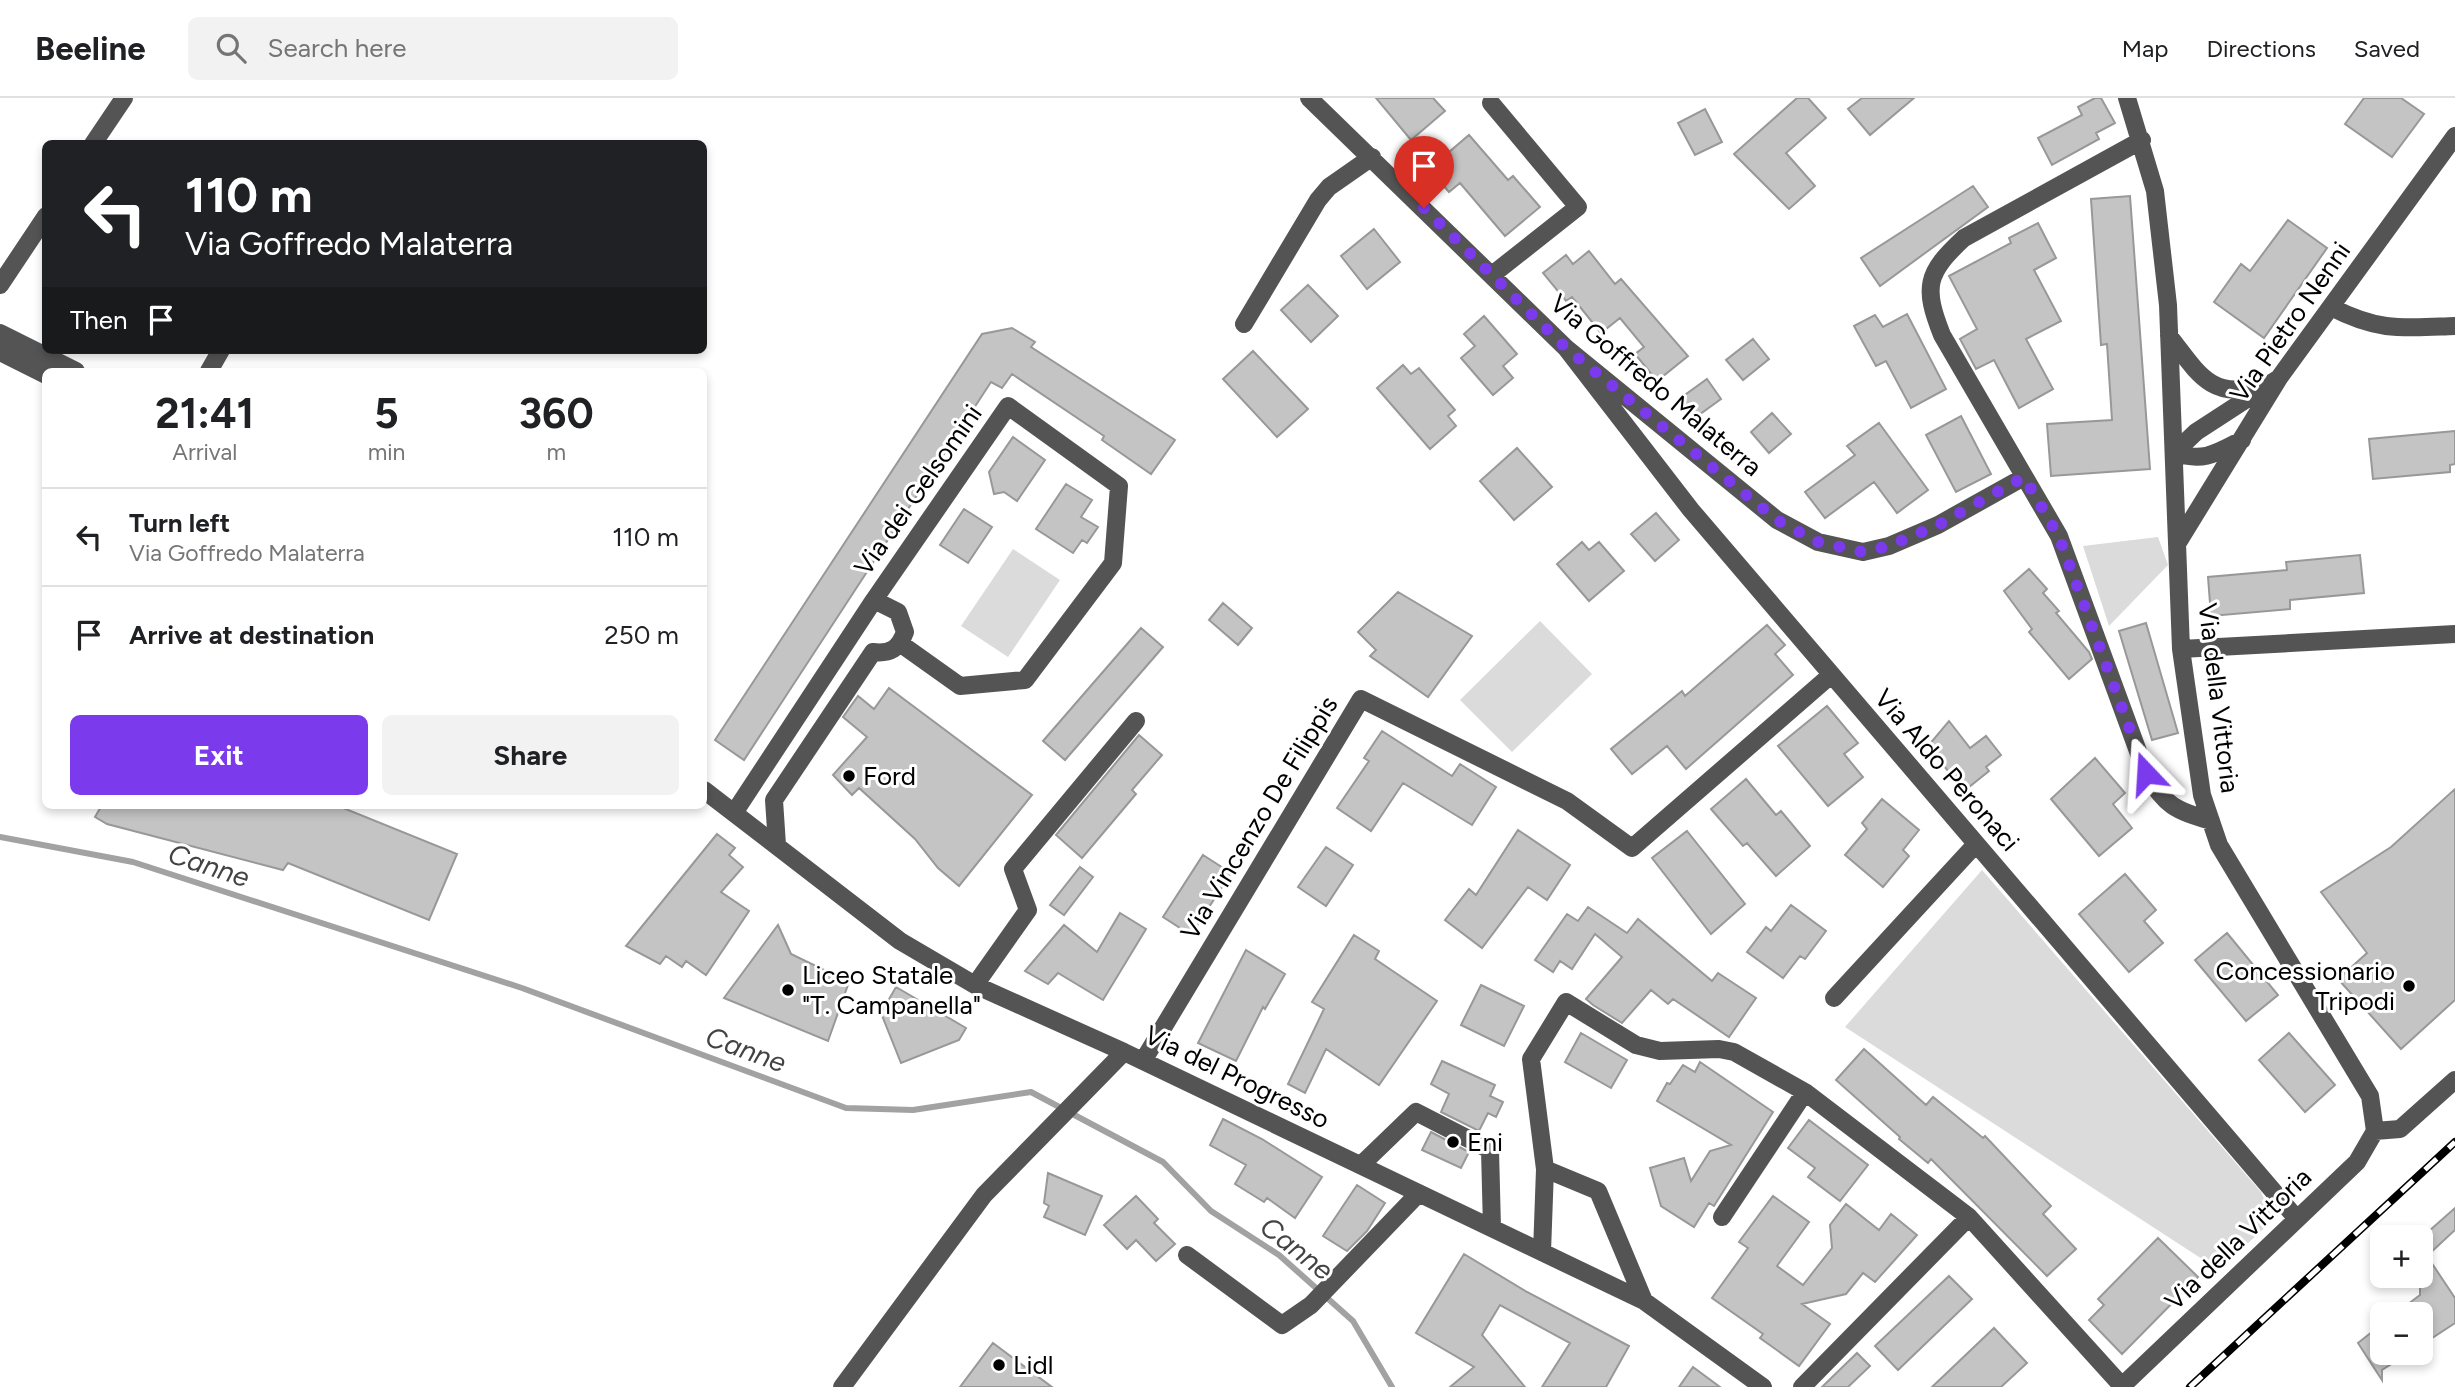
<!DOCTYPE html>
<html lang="en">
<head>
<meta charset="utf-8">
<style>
  :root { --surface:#fff; --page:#f2f2f2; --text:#202124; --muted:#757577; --line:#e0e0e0; --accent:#7c3aed }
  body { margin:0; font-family:Figtree,sans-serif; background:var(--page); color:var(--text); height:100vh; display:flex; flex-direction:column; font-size:26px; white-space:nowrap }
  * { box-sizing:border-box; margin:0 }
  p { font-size:23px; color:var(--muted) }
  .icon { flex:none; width:38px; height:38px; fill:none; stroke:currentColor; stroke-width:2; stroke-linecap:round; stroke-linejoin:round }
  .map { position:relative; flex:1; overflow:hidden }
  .details { position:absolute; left:42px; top:270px; width:665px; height:441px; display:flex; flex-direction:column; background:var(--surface); border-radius:10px; box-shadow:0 4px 10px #0003 }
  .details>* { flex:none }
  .top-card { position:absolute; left:42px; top:42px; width:665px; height:214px; border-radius:10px; box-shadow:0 4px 10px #0003; background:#202124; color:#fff; overflow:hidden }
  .tools { position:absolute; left:2370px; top:1127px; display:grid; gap:14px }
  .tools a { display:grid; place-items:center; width:63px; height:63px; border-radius:10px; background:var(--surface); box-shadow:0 4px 10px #0003; font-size:35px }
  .pin { position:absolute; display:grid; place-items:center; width:60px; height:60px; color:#fff; margin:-72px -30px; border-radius:50% 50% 50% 0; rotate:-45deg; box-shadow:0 0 7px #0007 }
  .pin .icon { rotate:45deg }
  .me { position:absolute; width:77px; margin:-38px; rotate:340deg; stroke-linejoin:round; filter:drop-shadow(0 0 5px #0008) }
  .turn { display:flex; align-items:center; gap:24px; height:147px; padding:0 28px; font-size:32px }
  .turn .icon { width:91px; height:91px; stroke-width:2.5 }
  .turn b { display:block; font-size:49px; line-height:60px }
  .then { display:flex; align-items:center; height:66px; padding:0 28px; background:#0003; gap:14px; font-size:26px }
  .eta { display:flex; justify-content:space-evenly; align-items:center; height:119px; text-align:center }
  .eta b { font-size:42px; font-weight:700; line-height:49px }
  .cta { display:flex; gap:14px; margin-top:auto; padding:14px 28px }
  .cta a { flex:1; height:80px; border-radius:10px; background:var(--accent); color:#fff; font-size:28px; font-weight:700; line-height:80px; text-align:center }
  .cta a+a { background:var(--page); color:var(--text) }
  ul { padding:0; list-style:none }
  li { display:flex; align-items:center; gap:21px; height:98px; padding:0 28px; border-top:2px solid var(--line) }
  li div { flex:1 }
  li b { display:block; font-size:26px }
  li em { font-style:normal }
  header { display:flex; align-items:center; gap:42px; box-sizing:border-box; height:98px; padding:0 35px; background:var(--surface); border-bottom:2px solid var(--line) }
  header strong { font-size:33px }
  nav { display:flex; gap:38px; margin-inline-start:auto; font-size:24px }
  .search { width:490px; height:63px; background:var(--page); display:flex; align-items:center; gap:18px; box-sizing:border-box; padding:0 24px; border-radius:10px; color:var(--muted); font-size:26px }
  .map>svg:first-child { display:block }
  .green { fill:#dbdbdb }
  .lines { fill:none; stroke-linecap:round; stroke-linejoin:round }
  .stream { stroke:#a2a2a2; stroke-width:6 }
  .building { fill:#c4c4c4; stroke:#989898; stroke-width:2 }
  .minor { stroke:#545454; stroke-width:18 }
  .rail-casing { stroke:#000; stroke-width:8 }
  .rail { stroke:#fff; stroke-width:5; stroke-dasharray:16; stroke-linecap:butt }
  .route { stroke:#7c3aed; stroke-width:12; stroke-dasharray:0 21.6 }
  .poi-dot { fill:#000; stroke:#fff; stroke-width:2.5 }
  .labels { text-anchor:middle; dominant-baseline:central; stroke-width:6; stroke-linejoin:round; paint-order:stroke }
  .street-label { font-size:26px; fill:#000; stroke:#fff }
  .poi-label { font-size:26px; fill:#000; stroke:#fff; text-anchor:start }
  .water-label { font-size:28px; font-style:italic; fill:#434343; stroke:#fff }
</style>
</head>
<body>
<header>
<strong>Beeline</strong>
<div class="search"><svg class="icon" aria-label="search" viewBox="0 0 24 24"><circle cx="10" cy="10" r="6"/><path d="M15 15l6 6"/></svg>Search here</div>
<nav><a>Map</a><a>Directions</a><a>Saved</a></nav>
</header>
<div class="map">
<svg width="2455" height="1289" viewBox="0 0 2455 1289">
  <rect width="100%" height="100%" fill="#fff"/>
  <!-- green -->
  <path class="green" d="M2158,439l10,28 -59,61 -26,-80z
    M1013,451l47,31 -52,77 -47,-31z
    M1540,523l52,53 -80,78 -52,-52z
    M1982,772l279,322 12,28 -54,50 -374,-243z"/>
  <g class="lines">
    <!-- stream -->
    <path class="stream" d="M0,739l133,25 389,126 324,120 67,2 118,-18 132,70 48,49 68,44 74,66 39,66"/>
  </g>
  <!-- building -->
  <path class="building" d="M1376,0h57l12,13 -34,29z
    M1797,0h11l18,20 -40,35 29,33 -26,23 -55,-55z
    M1862,0h52l-44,37 -22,-26z
    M2095,0h6l14,25 -19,10 3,6 -47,26 -14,-27 44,-23 -4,-8z
    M2364,0h37l23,16 -32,43 -47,-33z
    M1705,11l17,33 -27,13 -17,-32z
    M1469,37l39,45 5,-4 27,31 -35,29 -45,-53 -11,9 -20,-23z
    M1973,88l15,21 -108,79 -19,-28z
    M2130,98l20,273 -99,7 -4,-52 65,-4 -5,-76 -6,1 -10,-146z
    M2288,122l39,28 -63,90 -50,-36 27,-38 9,7z
    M2038,125l18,35 -22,12 27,51 -35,18 27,50 -34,19 -25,-48 -18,9 -16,-30 17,-10 -28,-53 62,-33 -2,-5z
    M1374,131l26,33 -33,27 -26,-33z
    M1589,153l26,33 6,-5 67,77 -31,25 -22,-27 9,-7 -24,-29 -19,15 -29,-36 -6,4 -23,-28 23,-18 7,9z
    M1308,187l30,31 -27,26 -30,-32z
    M1907,216l39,75 -35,19 -25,-47 -10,5 -22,-40 21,-11 8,12z
    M1484,218l33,38 -14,12 10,12 -20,17 -32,-37 14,-12 -11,-12z
    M1012,230l23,14 -4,5 144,93 -24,34 -49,-34 2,-4 -92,-62 -10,14 -11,-6 -247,378 -29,-20 267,-406z
    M1753,241l16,20 -26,21 -17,-20z
    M1253,253l55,58 -31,28 -54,-58z
    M1403,267l8,9 8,-6 36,42 -7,6 8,10 -26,23 -53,-61z
    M1707,281l14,20 -25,18 -14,-20z
    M1772,315l19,21 -22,19 -18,-21z
    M1961,318l30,58 -35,18 -30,-57z
    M1879,325l49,67 -31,23 -23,-31 -49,36 -20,-26 50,-37 -8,-9z
    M2455,333v33l-5,1v7l-77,7 -4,-40z
    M1013,339l32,23 -28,41 -13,-9 -10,2 -5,-22z
    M1517,350l35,39 -38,33 -34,-39z
    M1066,386l26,16 -11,17 17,10 -11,16 -5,-3 -9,13 -37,-24z
    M964,411l28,18 -24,36 -28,-18z
    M1656,415l23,27 -24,21 -24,-27z
    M1582,444l7,8 10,-8 25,29 -35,30 -32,-37z
    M2360,457l4,38 -74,7v9l-79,7 -3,-39 79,-7 -1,-8z
    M2029,471l18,20 -4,4 16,18 -3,2 33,39 3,7 -23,20 -40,-47 3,-3 -28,-38z
    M1398,494l74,44 -44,61 -58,-41 6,-6 -18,-18z
    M1223,505l29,25 -14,17 -29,-25z
    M2146,525l32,110 -26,7 -33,-109z
    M1767,527l18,20 -10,9 18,21 -107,94 -19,-23 -35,28 -21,-25 71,-58 3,5z
    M1141,530l22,19 -98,113 -22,-19z
    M889,590l143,107 -73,91 -21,-18 -23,-29 -56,-51 -7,7 -19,-20 34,-38 -24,-20 15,-21 16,13z
    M1827,608l31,37 -14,11 19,23 -35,29 -50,-60z
    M1949,623l21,27 16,-12 15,19 -15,12 3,4 -25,20 -36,-45z
    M1382,633l70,45 8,-12 36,23 -24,38 -69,-42 -32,48 -34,-23 32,-47 -5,-3z
    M1139,637l23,20 -30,35 4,4 -54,64 -26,-23z
    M2095,660l30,35 -12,11 19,24 -33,28 -48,-57z
    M1746,681l30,36 5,-4 29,35 -34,30 -29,-33 -4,3 -32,-37z
    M2455,691v211l-54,49 -63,-70 29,-26 -46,-61 70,-45z
    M1882,701l37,31 -16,20 6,6 -26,31 -38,-32 22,-26 -5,-6z
    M102,707h234l121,49 -28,66 -141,-57 -5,7 -176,-46 -12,-7z
    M1518,732l52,35 -23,35 -19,-13 -46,61 -37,-28 24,-31 7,6z
    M1687,733l58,73 -34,30 -59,-76z
    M717,736l18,14 -6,7 14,12 -22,25 28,19 -43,64 -20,-14 -4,6 -16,-11 -6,8 -34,-18z
    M1326,749l27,18 -27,41 -28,-19z
    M1203,757l28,18 -40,62 -28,-18z
    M1080,769l13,10 -29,38 -14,-10z
    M2125,776l31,36 -12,11 19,22 -34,29 -50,-58z
    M1791,807l35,26 -21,28 -5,-3 -17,22 -36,-26 19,-25 5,4z
    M1588,809l39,26 11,-14 74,62 6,-8 38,25 -27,39 -56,-38 -5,5 -17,-14 -29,33 -29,-18 -7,-6 36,-42 -27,-23 -23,35 -12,-8 -7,11 -18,-12 32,-46 11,7z
    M1120,815l26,16 -43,71 -45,-27 -10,11 -23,-13 39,-46 33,27z
    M778,827l13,29 58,28 -21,59 -104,-43z
    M2227,835l51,62 -32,26 -51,-61z
    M1354,837l25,16 -4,8 62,42 -58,84 -53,-36 -21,44 -17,-9 36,-75 -12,-7z
    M1246,852l39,24 -20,35 -2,-2 -27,54 -38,-18z
    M1481,887l43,21 -20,40 -43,-21z
    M896,889l70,41 -7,12 -58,23 -20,-50z
    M1581,935l46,27 -16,28 -46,-26z
    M2289,935l46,52 -30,27 -46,-52z
    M1864,951l62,56 7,-8 50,41 2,-2 66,70 -8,8 33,35 -29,27 -116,-117 -3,4 -29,-24 1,-2 -64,-57z
    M1442,963l53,24 -5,11 13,6 -7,15 -8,-4 -9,18 -38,-19 8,-18 -18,-10z
    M1700,964l73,50 -59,94 -5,-3 -15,24 -33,-21 -11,-38 34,-10 7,23 19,-30 21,-6 -74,-44 10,-18 3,1 13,-19 12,7z
    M1223,1021l39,20 60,38 -27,41 -28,-20 -3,4 -29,-18 11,-19 -36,-20z
    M1809,1022l59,45 -28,36 -32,-24 7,-9 -27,-20z
    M1431,1034l38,20 -8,16 -39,-18z
    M1048,1075l54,23 -17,39 -41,-18 5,-11 -5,-3z
    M1357,1087l28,18 -18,28 -20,20 -24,-15z
    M1136,1098l22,23 -4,4 21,21 -19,17 -20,-21 -9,9 -23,-24z
    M1773,1098l36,26 -32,44 26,19 29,-37 -2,-23 16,-21 33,26 12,-16 26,21 -42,47 -12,-9 -17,21 -44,10 28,20 -31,42 -39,-28 3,-4 -51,-36 36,-50 -9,-6z
    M2455,1110v22l-28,26 28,42v25l-35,23v-32h-25l25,-19v-56z
    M2158,1140l40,39 -76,77 -33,-34 15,-15 -6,-6z
    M1464,1156l63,38 102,54 -23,41h-64l28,-44 -70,-38 -18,30 43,52h-75l24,-20 -58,-34z
    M1949,1178l23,23 -74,71 -23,-24z
    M2382,1226v29h27l-27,17v10l-24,-37z
    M1994,1230l33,35 -26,24h-69z
    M993,1245l59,44h-92z
    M1857,1255l13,13 -22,21h-26z
    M1693,1269l27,20h-41z"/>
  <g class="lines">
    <!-- minor -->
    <path class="minor" d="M1309,0l257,250 211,172 41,22 45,10 26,-6 49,-21 86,-48
      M1491,5l87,104 -86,68
      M2142,42l-178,98c-38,35 -41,49 -22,97l117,201 87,237c19,33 29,37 65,48
      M93,46l31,-46
      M0,187l46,-69
      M2331,209c48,25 72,21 124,19
      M1244,226l74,-124 11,-13 43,-30
      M0,235l76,38
      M2169,238c27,34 42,66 91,49
      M1566,250l125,162 606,709
      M0,254l46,23
      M209,273l12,-21
      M2242,342c-27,14 -38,22 -68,13l22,-21 80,-52
      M2177,446l102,-166 176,-242
      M2181,551l274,-15
      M704,692l196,151 75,44 149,67 520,249 119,86
      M734,715l140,-213 134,-194 111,80 -6,77 -88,117 -65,6 -59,-42
      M777,747l-3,-45 99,-148c17,2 26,-3 32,-20l-7,-20 -24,-12
      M975,887l53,-75 -15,-41 123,-148
      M1834,900l142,-154
      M1143,963l218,-362 206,102 65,47 199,-173
      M2375,1033l25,-2 55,-49
      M1361,1067l55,-53 74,38 2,78
      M1545,1071l53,22 46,110
      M1722,1119l83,-125
      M1542,1154l3,-83 -14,-110 35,-57 70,43 24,6 59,-2 15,3 71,40 164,125
      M1187,1157l95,70 29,-20 108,-112
      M842,1289l142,-192 140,-143
      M1802,1289l167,-170 153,169
      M2121,1289l236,-225 18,-31 -5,-35 -151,-251 -17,-50 -21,-146 -13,-344 -13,-114 -28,-93"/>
    <defs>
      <path id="rail" d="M2190,1289l265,-245"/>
    </defs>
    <!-- rail casing -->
    <use href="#rail" class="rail-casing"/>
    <!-- rail -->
    <use href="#rail" class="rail"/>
  </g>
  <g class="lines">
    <!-- route -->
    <path class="route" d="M1424,110l142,140 211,172 41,22 45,10 26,-6 49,-21 86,-48 35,60 87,236"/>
  </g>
  <!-- markers -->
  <g class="poi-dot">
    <circle cx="849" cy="678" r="7"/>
    <circle cx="2409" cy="888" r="7"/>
    <circle cx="788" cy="892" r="7"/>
    <circle cx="1453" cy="1044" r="7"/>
    <circle cx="999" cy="1267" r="7"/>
  </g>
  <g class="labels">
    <!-- street labels -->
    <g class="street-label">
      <text transform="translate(2290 224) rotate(-55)">Via Pietro Nenni</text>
      <text transform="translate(1656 287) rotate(40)">Via Goffredo Malaterra</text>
      <text transform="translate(918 392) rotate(-55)">Via dei Gelsomini</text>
      <text transform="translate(2219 600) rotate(83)">Via della Vittoria</text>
      <text transform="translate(1947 672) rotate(49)">Via Aldo Peronaci</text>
      <text transform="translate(1259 720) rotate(-59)">Via Vincenzo De Filippis</text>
      <text transform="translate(1237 979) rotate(26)">Via del Progresso</text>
      <text transform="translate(2238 1141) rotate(-44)">Via della Vittoria</text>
    </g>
    <!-- poi labels -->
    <g class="poi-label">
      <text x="863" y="678">Ford</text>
      <text x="2395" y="873" text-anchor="end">Concessionario<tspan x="2395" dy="30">Tripodi</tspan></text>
      <text x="802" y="877">Liceo Statale<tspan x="802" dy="30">"T. Campanella"</tspan></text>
      <text x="1467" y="1044">Eni</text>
      <text x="1013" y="1267">Lidl</text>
    </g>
    <!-- water labels -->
    <g class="water-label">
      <text transform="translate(209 767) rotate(18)">Canne</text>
      <text transform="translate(746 951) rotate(20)">Canne</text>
      <text transform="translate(1297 1150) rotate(38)">Canne</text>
    </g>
  </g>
</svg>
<div class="tools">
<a>+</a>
<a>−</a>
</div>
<div class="pin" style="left:1424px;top:110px;background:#d93025"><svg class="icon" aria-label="arrive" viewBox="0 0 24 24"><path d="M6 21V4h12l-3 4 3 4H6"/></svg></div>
<svg class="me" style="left:2146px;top:675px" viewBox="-20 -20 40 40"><path d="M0-17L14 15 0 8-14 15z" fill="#7c3aed" stroke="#fff" stroke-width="4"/></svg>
<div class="top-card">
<div class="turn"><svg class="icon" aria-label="left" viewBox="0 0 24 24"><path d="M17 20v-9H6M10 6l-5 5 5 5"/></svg><div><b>110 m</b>Via Goffredo Malaterra</div></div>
<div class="then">Then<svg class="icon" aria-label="arrive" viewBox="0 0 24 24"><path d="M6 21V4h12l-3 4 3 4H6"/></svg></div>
</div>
<section class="details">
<div class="eta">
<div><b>21:41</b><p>Arrival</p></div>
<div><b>5</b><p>min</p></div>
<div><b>360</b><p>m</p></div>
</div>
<ul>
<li><svg class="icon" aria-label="left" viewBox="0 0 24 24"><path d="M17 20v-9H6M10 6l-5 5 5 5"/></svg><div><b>Turn left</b><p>Via Goffredo Malaterra</p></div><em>110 m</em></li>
<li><svg class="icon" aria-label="arrive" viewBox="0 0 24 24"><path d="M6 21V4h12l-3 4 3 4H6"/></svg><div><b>Arrive at destination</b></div><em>250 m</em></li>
</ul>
<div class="cta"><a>Exit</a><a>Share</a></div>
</section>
</div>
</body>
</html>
